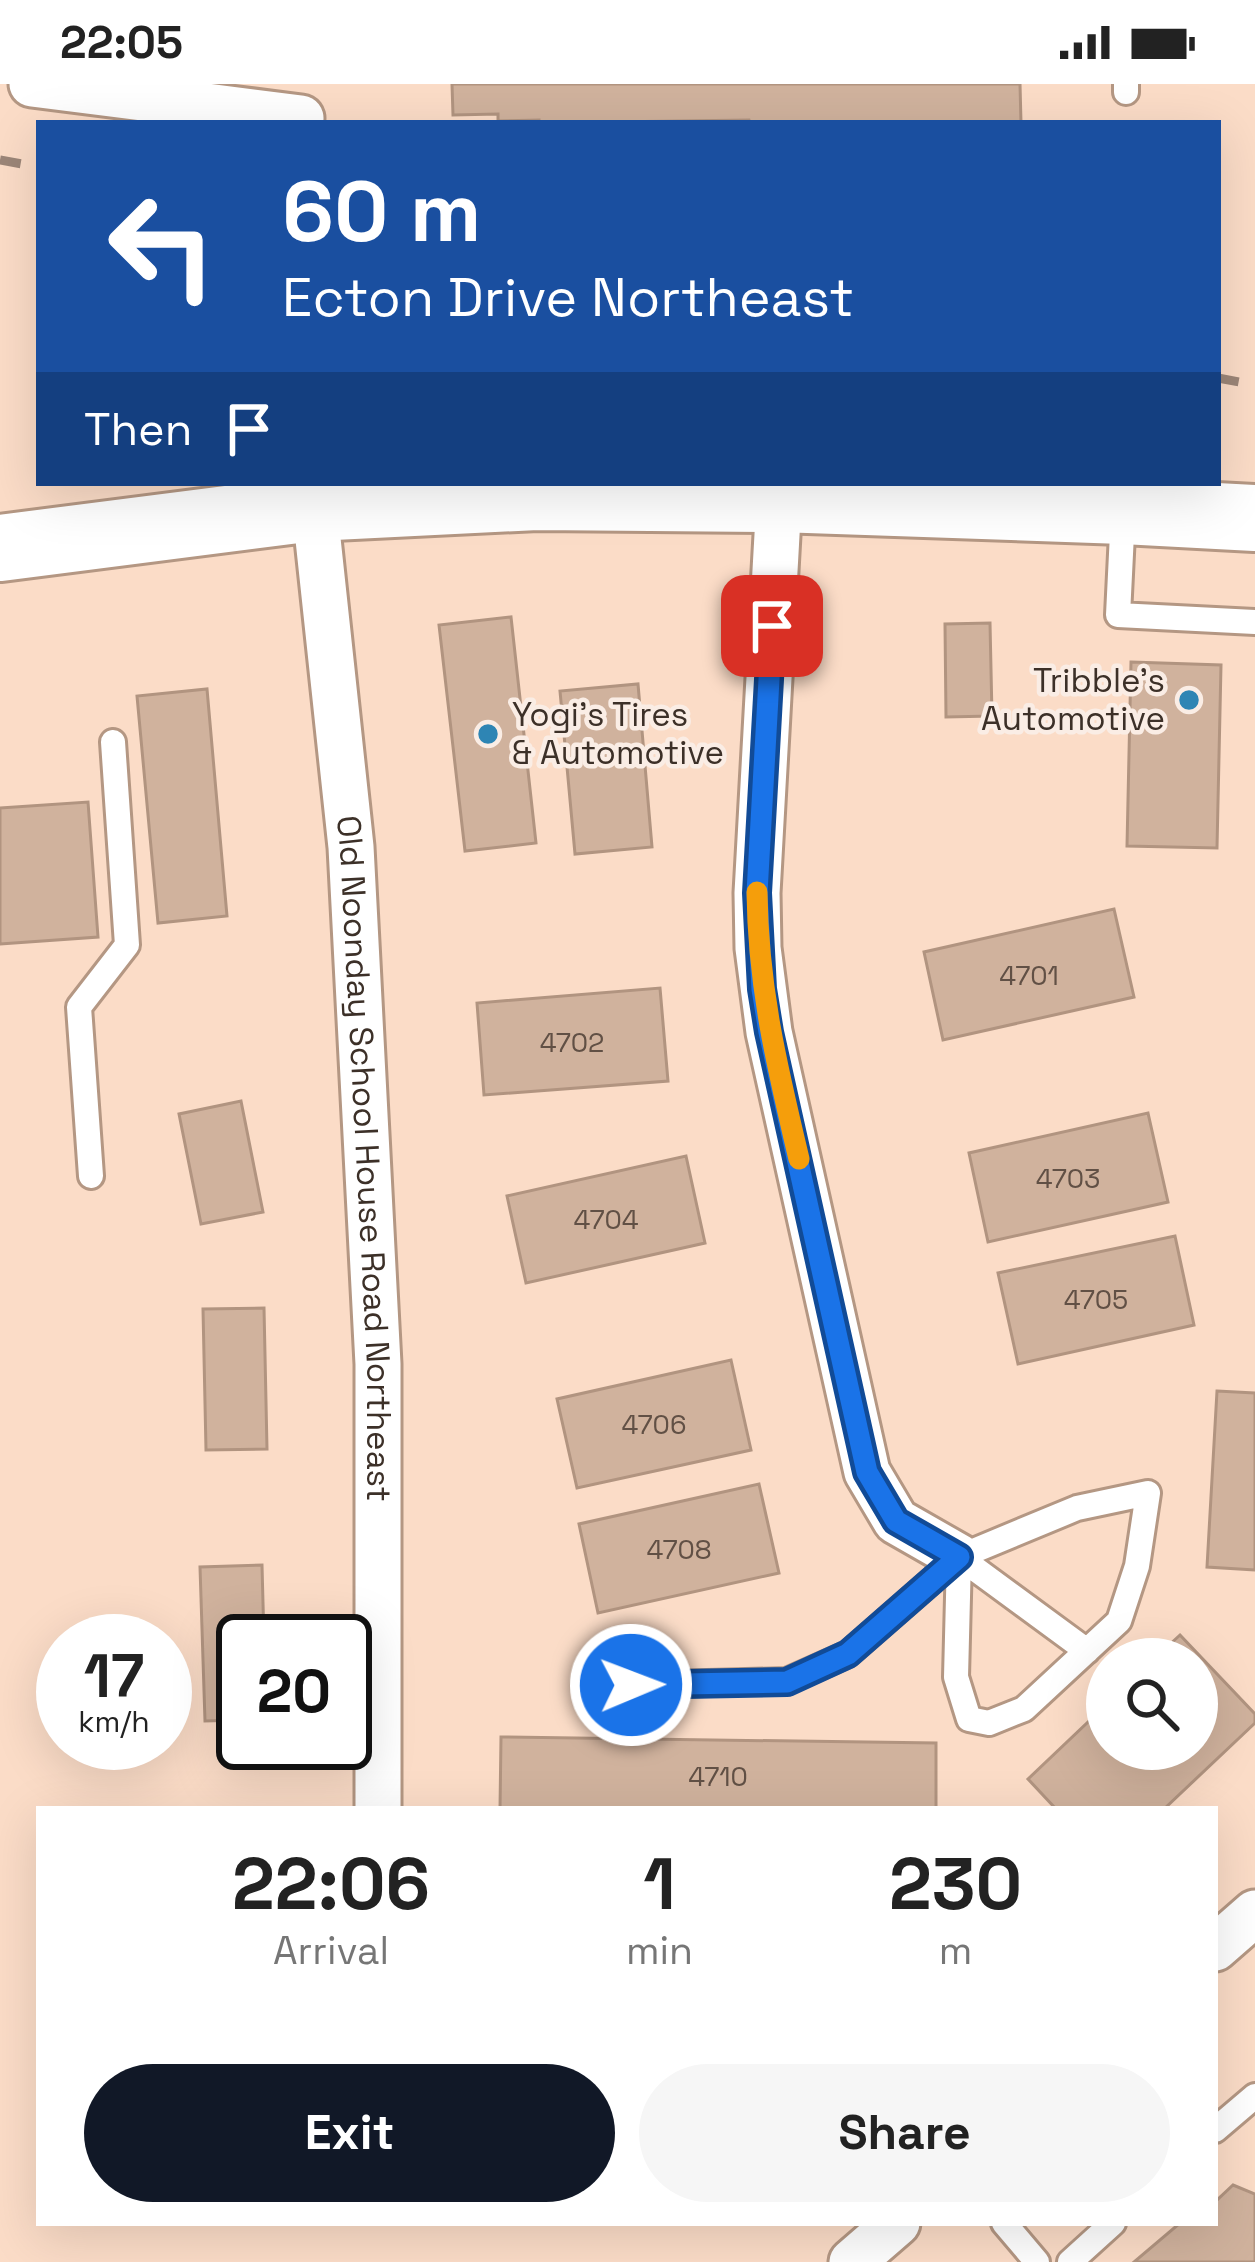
<!DOCTYPE html>
<html lang="en">
<head>
<meta charset="utf-8">
<style>
  :root { --surface:#fff; --page:#f6f6f6; --text:#222; --muted:#767676; --accent:#111827 }
  body { margin:0; font-family:"Space Grotesk",sans-serif; background:var(--page); color:var(--text); height:100vh; display:flex; flex-direction:column; font-size:45px; white-space:nowrap }
  * { box-sizing:border-box; margin:0 }
  p { font-size:39px; color:var(--muted) }
  .icon { flex:none; width:66px; height:66px; fill:none; stroke:currentColor; stroke-width:2; stroke-linecap:round; stroke-linejoin:round }
  .map { position:relative; flex:1; overflow:hidden }
  .drawer { position:absolute; left:36px; top:1722px; width:1182px; height:420px; display:flex; flex-direction:column; background:var(--surface); border-radius:0px; box-shadow:0 12px 48px #0002 }
  .drawer>* { flex:none }
  .banner { position:absolute; left:36px; top:36px; width:1185px; height:366px; border-radius:0px; box-shadow:0 12px 48px #0002; background:#1a4fa0; color:#fff; overflow:hidden }
  .controls { position:absolute; left:1086px; top:1554px; display:grid; gap:24px }
  .controls a { display:grid; place-items:center; width:132px; height:132px; border-radius:50%; background:var(--surface); box-shadow:0 12px 48px #0002; font-size:60px }
  .speed { position:absolute; left:36px; top:1530px; display:flex; gap:24px; font-size:60px; font-weight:700; text-align:center }
  .speed>* { display:grid; place-content:center; width:156px; height:156px; border-radius:50%; background:var(--surface); box-shadow:0 12px 48px #0002; line-height:1 }
  .speed small { font-size:30px; font-weight:400 }
  .speed .limit { border:6px solid #111; border-radius:18px; background:#fff; color:#111 }
  .pin { position:absolute; display:grid; place-items:center; width:102px; height:102px; color:#fff; margin:-51px; border-radius:24px; box-shadow:0 6px 18px #0006 }
  .me { position:absolute; width:132px; margin:-66px; rotate:89deg; stroke-linejoin:round; filter:drop-shadow(0 0 9px #0008) }
  .turn { display:flex; align-items:center; gap:42px; height:252px; padding:0 48px; font-size:54px }
  .turn .icon { width:156px; height:156px; stroke-width:2.5 }
  .turn b { display:block; font-size:84px; line-height:102px }
  .then { display:flex; align-items:center; height:114px; padding:0 48px; background:#0003; gap:24px; font-size:45px }
  .eta { display:flex; justify-content:space-evenly; align-items:center; height:204px; text-align:center }
  .eta b { font-size:72px; font-weight:700; line-height:84px }
  .button { display:flex; gap:24px; margin-top:auto; padding:24px 48px }
  .button a { flex:1; height:138px; border-radius:72px; background:var(--accent); color:#fff; font-size:48px; font-weight:700; line-height:138px; text-align:center }
  .button a+a { background:var(--page); color:var(--text) }
  .status { display:flex; justify-content:space-between; align-items:center; height:84px; padding:0 60px; background:var(--surface); direction:ltr }
  .status svg { height:33px; fill:currentColor }
  .map>svg:first-child { display:block }
  .building { fill:#d0b29d; stroke:#b19480; stroke-width:3 }
  .lines { fill:none; stroke-linecap:round; stroke-linejoin:round }
  .service-casing { stroke:#b49783; stroke-width:30 }
  .minor-casing { stroke:#b49783; stroke-width:51 }
  .primary-casing { stroke:#b49783; stroke-width:72 }
  .service { stroke:#fff; stroke-width:24 }
  .minor { stroke:#fff; stroke-width:45 }
  .primary { stroke:#fff; stroke-width:66 }
  .rail { stroke:#9c8678; stroke-width:9; stroke-dasharray:21 21; stroke-linecap:butt }
  .route-casing { stroke:#114b97; stroke-width:30 }
  .route { stroke:#1a73e8; stroke-width:21 }
  .slow { stroke:#f59e0b; stroke-width:21 }
  .poi-dot { fill:#2e85b4; stroke:#faede5; stroke-width:4.5 }
  .labels { text-anchor:middle; dominant-baseline:central; stroke-width:9; stroke-linejoin:round; paint-order:stroke }
  .number-label { font-size:27px; fill:#615045 }
  .poi-label { font-size:33px; fill:#3c3028; stroke:#faede5; text-anchor:end }
  .street-label { font-size:33px; fill:#3c3028; stroke:#faede5 }
</style>
</head>
<body>
<div class="status"><b>22:05</b><svg viewBox="0 0 49 12"><path d="M0 12V9h3v3zM5 12V6h3v6zM10 12V3h3v9zM15 12V0h3v12zM26 1h20v11H26zM47 4h2v5h-2z"/></svg></div>
<div class="map">
<svg width="1255" height="2178" viewBox="0 0 1255 2178">
  <rect width="100%" height="100%" fill="#fbdcc7"/>
  <!-- building -->
  <path class="building" d="M452,0h568l1,39h-271l-1,-3 -210,3v-3l-41,1v-7l-45,1z
    M511,533l25,226 -71,8 -26,-226z
    M990,539l2,93 -46,1 -1,-93z
    M1131,578l90,3 -4,183 -90,-2z
    M638,600l14,163 -77,7 -15,-163z
    M207,605l20,227 -69,7 -21,-227z
    M88,718l10,135 -98,7v-136z
    M1114,825l20,88 -191,43 -19,-88z
    M660,904l8,93 -184,14 -7,-92z
    M241,1017l22,111 -62,12 -22,-110z
    M1148,1029l20,89 -180,40 -19,-89z
    M686,1072l19,87 -179,40 -19,-87z
    M1175,1152l19,89 -176,39 -20,-91z
    M264,1224l3,141 -61,1 -3,-141z
    M731,1276l20,90 -174,38 -20,-89z
    M1217,1307l38,2v177l-48,-3z
    M759,1400l20,89 -181,40 -19,-89z
    M262,1481l2,76h-21v79l-38,1 -5,-154z
    M1180,1551l75,79v9l-91,86h-108l-28,-30 79,-75v45h90v-90h-43z
    M501,1653l435,6v66h-436z
    M1233,2101l22,9v68h-121l46,-39h35v-21z"/>
  <g class="lines">
    <defs>
      <path id="service" d="M1126,0v8
        M1123,429l-5,102 137,7
        M91,1092l-12,-169 48,-62 -14,-203
        M959,1473l128,94
        M592,1602l195,-5 61,-27 111,-97 118,-49 71,-15 -11,73 -18,55 -95,88 -35,14 -20,-4 -13,-42 3,-120
        M1215,2046l40,-34
        M1004,2139l33,39
        M1070,2178l43,-39"/>
      <g id="minor">
        <path d="M32,0l269,34"/>
        <path id="s1" d="M312,399l39,364 27,517v445"/>
        <path d="M779,415l-22,394 1,55 11,84 98,440 29,49 63,36"/>
        <path d="M1215,1864l40,-35"/>
        <path d="M852,2178l45,-39"/>
      </g>
      <path id="primary" d="M0,464l313,-40 224,-11 242,2 344,12 132,7"/>
    </defs>
    <!-- service casing -->
    <use href="#service" class="service-casing"/>
    <!-- minor casing -->
    <use href="#minor" class="minor-casing"/>
    <!-- primary casing -->
    <use href="#primary" class="primary-casing"/>
    <!-- service -->
    <use href="#service" class="service"/>
    <!-- minor -->
    <use href="#minor" class="minor"/>
    <!-- primary -->
    <use href="#primary" class="primary"/>
    <!-- rail -->
    <path class="rail" d="M0,76l39,7
      M1218,294l37,7"/>
  </g>
  <g class="lines">
    <defs>
      <path id="route" d="M631,1601l156,-3 61,-28 111,-97 -63,-36 -29,-49 -98,-440 -7,-43 -5,-96 15,-267"/>
    </defs>
    <!-- route casing -->
    <use href="#route" class="route-casing"/>
    <!-- route -->
    <use href="#route" class="route"/>
    <!-- slow -->
    <path class="slow" d="M757,808c1,95 20,175 42,267"/>
  </g>
  <!-- markers -->
  <g class="poi-dot">
    <circle cx="1189" cy="616" r="12"/>
    <circle cx="488" cy="650" r="12"/>
  </g>
  <g class="labels">
    <!-- number labels -->
    <g class="number-label">
      <text x="1029" y="891">4701</text>
      <text x="572" y="958">4702</text>
      <text x="1068" y="1094">4703</text>
      <text x="606" y="1135">4704</text>
      <text x="1096" y="1215">4705</text>
      <text x="654" y="1340">4706</text>
      <text x="679" y="1465">4708</text>
      <text x="718" y="1692">4710</text>
    </g>
    <!-- poi labels -->
    <g class="poi-label">
      <text x="1165" y="597">Tribble's<tspan x="1165" dy="38">Automotive</tspan></text>
      <text x="512" y="631" text-anchor="start">Yogi's Tires<tspan x="512" dy="38">&amp; Automotive</tspan></text>
    </g>
    <!-- street labels -->
    <g class="street-label">
      <text stroke="none"><textPath href="#s1" startOffset="678">Old Noonday School House Road Northeast</textPath></text>
    </g>
  </g>
</svg>
<div class="controls">
<a><svg class="icon" aria-label="search" viewBox="0 0 24 24"><circle cx="10" cy="10" r="6"/><path d="M15 15l6 6"/></svg></a>
</div>
<div class="speed"><div>17<small>km/h</small></div><div class="limit">20</div></div>
<div class="pin" style="left:772px;top:542px;background:#d93025"><svg class="icon" aria-label="arrive" viewBox="0 0 24 24"><path d="M6 21V4h12l-3 4 3 4H6"/></svg></div>
<svg class="me" style="left:631px;top:1601px" viewBox="-20 -20 40 40"><circle r="17" fill="#1a73e8" stroke="#fff" stroke-width="3"/><path d="M0-11L8 9 0 5-8 9z" fill="#fff"/></svg>
<div class="banner">
<div class="turn"><svg class="icon" aria-label="left" viewBox="0 0 24 24"><path d="M17 20v-9H6M10 6l-5 5 5 5"/></svg><div><b>60 m</b>Ecton Drive Northeast</div></div>
<div class="then">Then<svg class="icon" aria-label="arrive" viewBox="0 0 24 24"><path d="M6 21V4h12l-3 4 3 4H6"/></svg></div>
</div>
<section class="drawer">
<div class="eta">
<div><b>22:06</b><p>Arrival</p></div>
<div><b>1</b><p>min</p></div>
<div><b>230</b><p>m</p></div>
</div>
<div class="button"><a>Exit</a><a>Share</a></div>
</section>
</div>
</body>
</html>
